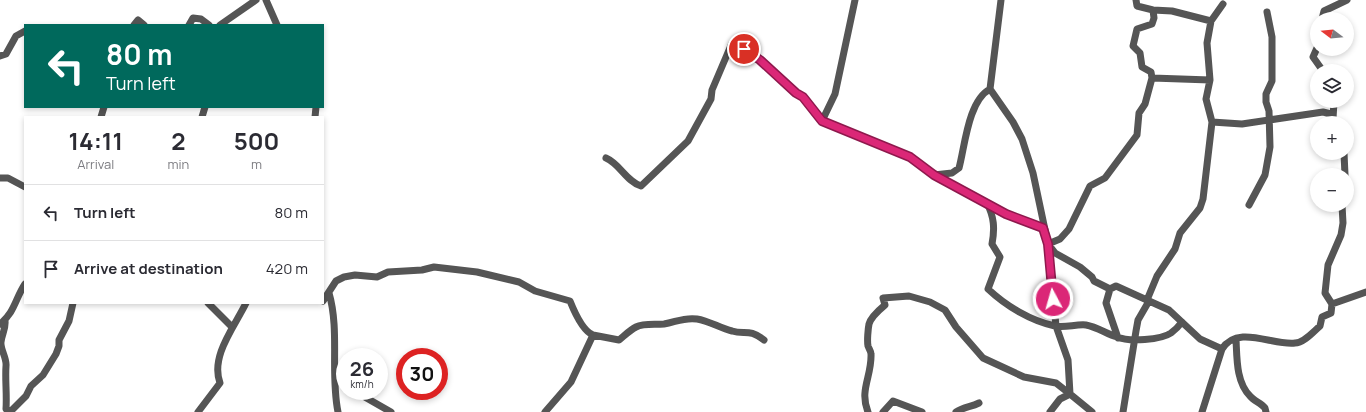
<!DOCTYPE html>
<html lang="en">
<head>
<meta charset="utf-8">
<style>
  :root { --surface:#fff; --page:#f2f2f3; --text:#2b2b33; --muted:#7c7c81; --line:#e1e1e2 }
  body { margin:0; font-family:Manrope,sans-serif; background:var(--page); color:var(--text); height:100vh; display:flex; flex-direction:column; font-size:15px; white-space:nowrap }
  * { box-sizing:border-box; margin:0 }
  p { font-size:13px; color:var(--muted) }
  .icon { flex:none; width:22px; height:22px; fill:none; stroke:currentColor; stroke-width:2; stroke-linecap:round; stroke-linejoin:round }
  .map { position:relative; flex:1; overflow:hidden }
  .drawer { position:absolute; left:24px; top:116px; width:300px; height:188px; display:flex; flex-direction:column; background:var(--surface); border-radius:0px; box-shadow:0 2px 6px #0003 }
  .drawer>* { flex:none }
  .guide { position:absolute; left:24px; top:24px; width:300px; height:84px; border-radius:0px; box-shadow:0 2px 6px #0003; background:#00695c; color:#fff; overflow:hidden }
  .needle { width:26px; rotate:286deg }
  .tools { position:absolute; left:1310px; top:12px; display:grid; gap:8px }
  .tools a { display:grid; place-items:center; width:44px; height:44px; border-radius:50%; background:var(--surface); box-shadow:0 2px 6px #0003; font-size:20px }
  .speed { position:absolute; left:336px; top:348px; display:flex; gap:8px; font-size:20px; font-weight:700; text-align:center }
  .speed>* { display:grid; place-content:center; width:52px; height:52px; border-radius:50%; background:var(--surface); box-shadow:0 2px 6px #0003; line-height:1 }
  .speed small { font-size:10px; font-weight:400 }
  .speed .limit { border:6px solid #d22; background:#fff; color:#111 }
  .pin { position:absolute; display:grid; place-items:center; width:34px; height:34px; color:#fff; margin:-17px; border:2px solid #fff; border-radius:50%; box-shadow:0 1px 4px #0007 }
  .me { position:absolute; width:44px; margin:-22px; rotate:354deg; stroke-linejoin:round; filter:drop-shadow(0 0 3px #0008) }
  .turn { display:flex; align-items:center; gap:14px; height:84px; padding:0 16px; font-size:18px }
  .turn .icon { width:52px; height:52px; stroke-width:2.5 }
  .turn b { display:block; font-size:28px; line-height:34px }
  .eta { display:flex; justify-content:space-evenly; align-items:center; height:68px; text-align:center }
  .eta b { font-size:24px; font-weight:700; line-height:28px }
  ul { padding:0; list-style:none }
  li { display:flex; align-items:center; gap:12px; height:56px; padding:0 16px; border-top:1px solid var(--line) }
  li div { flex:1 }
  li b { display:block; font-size:15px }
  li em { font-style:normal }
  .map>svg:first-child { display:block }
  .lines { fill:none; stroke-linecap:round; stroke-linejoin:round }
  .street { stroke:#555; stroke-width:7 }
  .route-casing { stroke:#8e194d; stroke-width:10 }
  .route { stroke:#db2777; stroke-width:7 }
</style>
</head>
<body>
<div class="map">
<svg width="1366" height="412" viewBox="0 0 1366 412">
  <rect width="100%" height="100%" fill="#fff"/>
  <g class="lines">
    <!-- street -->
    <path class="street" d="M266,0l11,25
      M1001,0l-11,89 23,33 9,17 11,34 15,71 8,82 12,34 2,34 22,18
      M1136,0l1,6 16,4 19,1 39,10
      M1153,10l1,8 -2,6 -15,5 -4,17 7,7 2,14 9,5 1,6 58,2
      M1322,19l2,-8 23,-11
      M134,25l4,-5 6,5
      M189,25l4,-7 8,1 8,6
      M220,25l36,-25
      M1317,48l-4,9 10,14
      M0,56l6,-2 10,-18 9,-5
      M101,117l3,-10
      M202,117l3,-10
      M315,117l1,-10
      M1333,119l1,-18
      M822,121l13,-27 20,-94
      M1212,122l30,2 81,-12 8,2 2,6
      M1344,153l1,22
      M606,158c14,6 20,23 35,28l47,-45 23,-42 1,-9 20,-47 28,17 36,33 7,4 19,24 88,36 24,18 72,39 37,14
      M934,175l18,-2 7,-5c6,-22 9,-67 31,-79
      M0,178h8l17,9
      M987,203c7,14 8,25 5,41l8,13 -12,32c18,17 43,32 67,37 10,2 21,-2 31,-1 11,2 21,9 31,12 12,5 44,3 54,-4 4,-3 8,-7 11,-11
      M1249,205l16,-30 5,-28 -1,-36 -3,-9v-8l6,-13v-44l-5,-25
      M1110,289l6,-3 53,24 31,29 22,10
      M329,293c11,38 1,80 9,119
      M1147,300l10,-24 18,-27 5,-16 20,-25 3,-9 9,-77 -6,-23 4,-19 -3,-37 4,-22 12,-17
      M323,301l13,-20 8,-4 11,-2 22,2 11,-5 34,-2 12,-3 43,5 42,10 16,9 35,10c4,10 13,30 23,34l26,5c5,-4 11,-10 17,-13 8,-4 19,-2 28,-3 12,-2 20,-7 33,-5 12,2 23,9 35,12 13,4 17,-3 32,9
      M208,303l24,24
      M1332,304l-7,-11 3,-28 13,-30 2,-12 -1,-18
      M5,321c1,7 -3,13 -4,21 -1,7 6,16 5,24 -1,14 1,28 0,43l3,3
      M0,324c15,-12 15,-25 25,-40
      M1118,338l-12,-35 4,-14 -16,-8 -2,-4 -12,-10 -25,-14 -7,-9 12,-5 9,-10 21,-43 15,-8 32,-43 2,-22 6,-9 7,-26
      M1236,339c1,19 0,43 14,57 4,5 11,7 15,12l1,4
      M349,391l14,5 28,16
      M10,412l16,-16 5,-10 12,-11 13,-21 3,-8v-6l10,-19 4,-18
      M198,412l22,-29c-10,-27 15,-57 26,-80
      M545,412l26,-30 22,-47
      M868,412c-9,-22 4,-36 3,-58 0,-3 -2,-5 -3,-8 -1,-5 0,-17 1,-22 2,-7 10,-14 16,-19l-2,-7 26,-2 21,6 15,8 11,17 27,31 41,19 32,6 14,11 -10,5 -10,13
      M883,412l10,-11 29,11
      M956,412c8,-5 15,-5 23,-9
      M1123,412l13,-81 2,-11 11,-19
      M1202,412l20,-63c16,-25 51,-3 73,-6 9,0 19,-12 25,-17l2,-9 9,-4 1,-9 34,-12"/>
  </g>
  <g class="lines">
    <defs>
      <path id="route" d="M744,49l16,11 36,33 7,4 19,24 88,36 24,18 72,39 37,14 5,16 5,55"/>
    </defs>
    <!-- route casing -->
    <use href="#route" class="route-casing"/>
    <!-- route -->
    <use href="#route" class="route"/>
  </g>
</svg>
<div class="tools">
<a><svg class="needle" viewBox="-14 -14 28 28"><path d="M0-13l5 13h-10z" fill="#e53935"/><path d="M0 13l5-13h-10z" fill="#7c7c81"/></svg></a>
<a><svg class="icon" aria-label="layers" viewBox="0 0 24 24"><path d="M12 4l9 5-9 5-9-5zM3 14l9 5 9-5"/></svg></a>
<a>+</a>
<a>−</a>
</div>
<div class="speed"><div>26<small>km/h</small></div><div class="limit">30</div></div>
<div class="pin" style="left:744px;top:49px;background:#d93025"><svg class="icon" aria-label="arrive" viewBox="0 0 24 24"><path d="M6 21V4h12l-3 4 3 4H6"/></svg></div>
<svg class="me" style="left:1053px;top:299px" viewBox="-20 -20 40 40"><circle r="17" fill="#db2777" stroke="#fff" stroke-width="3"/><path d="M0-11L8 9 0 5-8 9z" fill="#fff"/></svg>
<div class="guide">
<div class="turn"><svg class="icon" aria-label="left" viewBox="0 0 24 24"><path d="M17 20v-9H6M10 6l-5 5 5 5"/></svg><div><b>80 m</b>Turn left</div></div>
</div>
<section class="drawer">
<div class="eta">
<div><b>14:11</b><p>Arrival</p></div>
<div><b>2</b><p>min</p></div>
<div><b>500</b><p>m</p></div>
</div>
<ul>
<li><svg class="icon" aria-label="left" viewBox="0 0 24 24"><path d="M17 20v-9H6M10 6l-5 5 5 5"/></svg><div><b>Turn left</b></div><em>80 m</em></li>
<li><svg class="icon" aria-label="arrive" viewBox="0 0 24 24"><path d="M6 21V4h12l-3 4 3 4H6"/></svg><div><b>Arrive at destination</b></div><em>420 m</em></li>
</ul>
</section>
</div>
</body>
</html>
